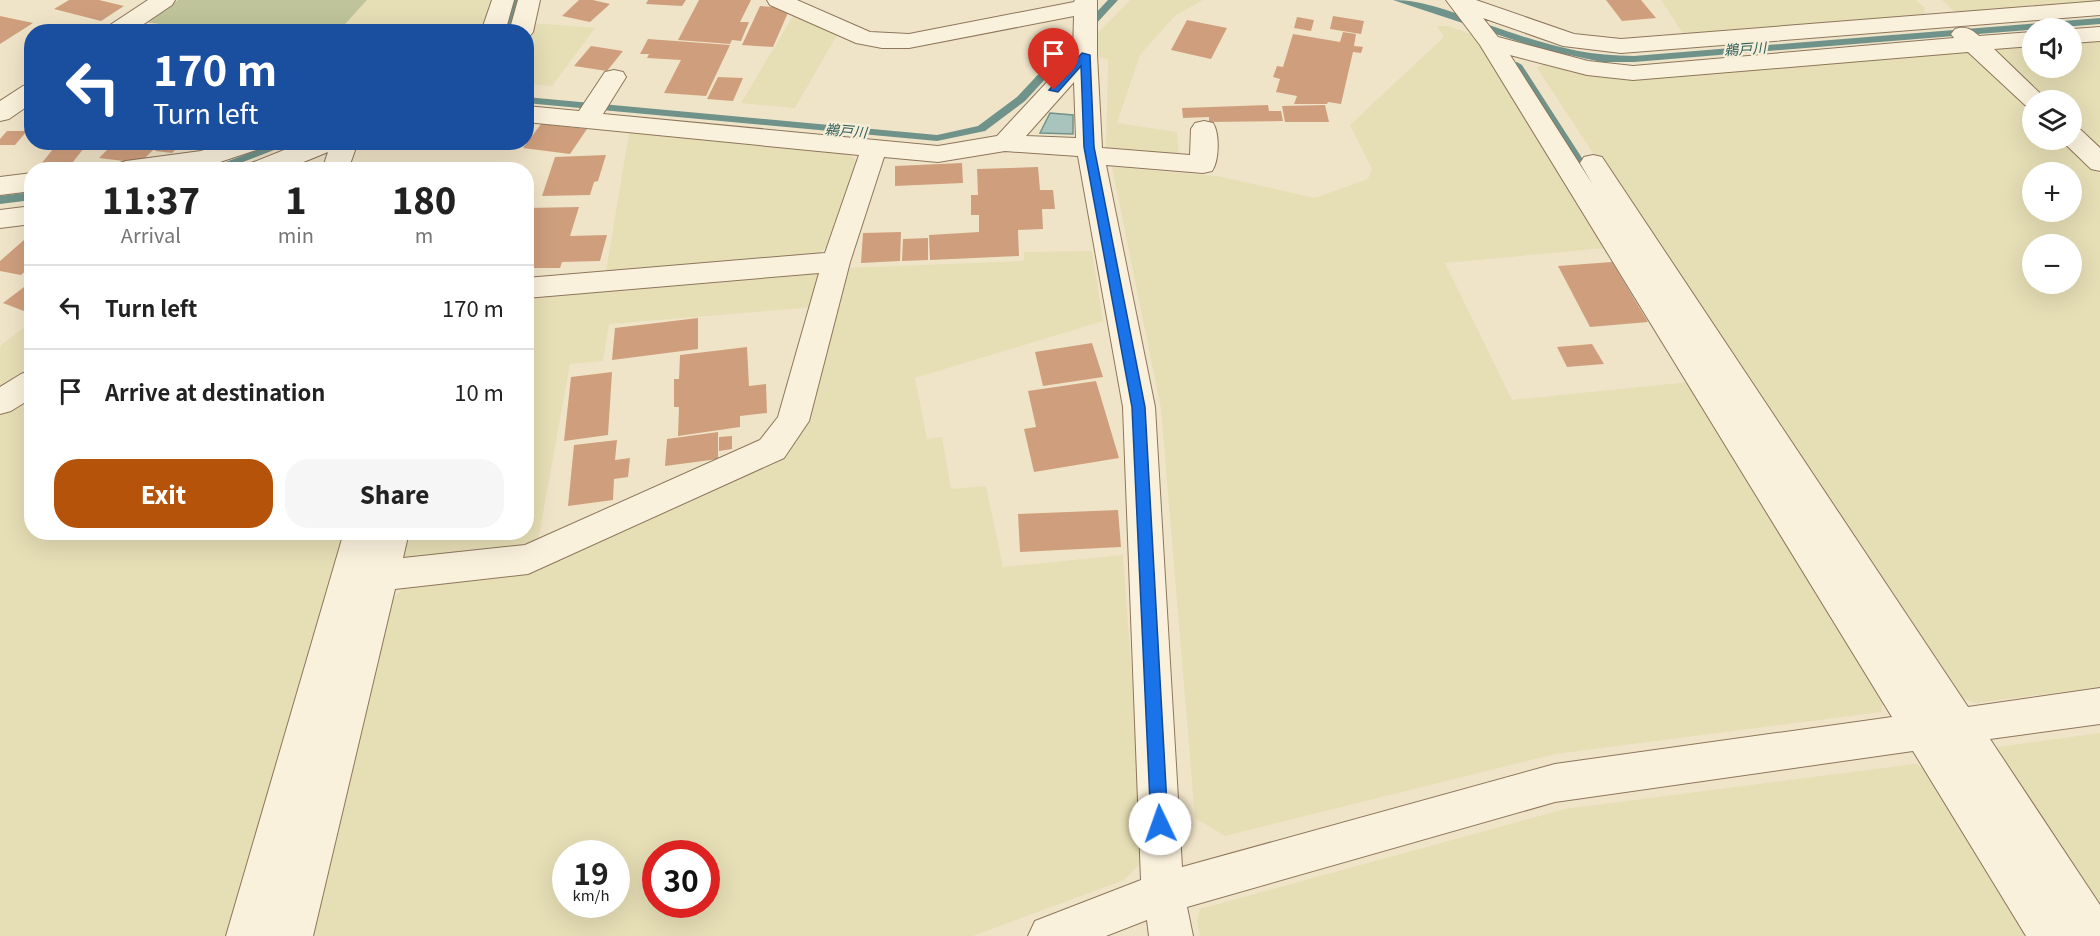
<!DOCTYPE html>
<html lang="en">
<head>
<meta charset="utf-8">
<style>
  :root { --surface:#fff; --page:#f6f6f6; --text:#222; --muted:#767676; --line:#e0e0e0; --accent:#b45309 }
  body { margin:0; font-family:Georgia,"Noto Sans JP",serif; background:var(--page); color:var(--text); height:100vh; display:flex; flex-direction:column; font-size:22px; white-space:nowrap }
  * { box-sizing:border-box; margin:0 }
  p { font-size:20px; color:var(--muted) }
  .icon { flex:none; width:33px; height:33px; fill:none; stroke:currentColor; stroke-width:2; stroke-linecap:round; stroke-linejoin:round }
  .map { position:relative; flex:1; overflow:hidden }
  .details { position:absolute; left:24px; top:162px; width:510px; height:378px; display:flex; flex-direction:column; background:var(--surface); border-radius:24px; box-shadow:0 6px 24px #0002 }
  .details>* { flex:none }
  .hud { position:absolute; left:24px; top:24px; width:510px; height:126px; border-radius:24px; box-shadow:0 6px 24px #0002; background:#1a4fa0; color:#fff; overflow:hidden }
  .buttons { position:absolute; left:2022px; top:18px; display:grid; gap:12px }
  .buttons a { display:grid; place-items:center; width:60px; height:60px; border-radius:50%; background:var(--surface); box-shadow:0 6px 24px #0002; font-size:30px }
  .speed { position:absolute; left:552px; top:840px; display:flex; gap:12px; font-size:30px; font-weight:700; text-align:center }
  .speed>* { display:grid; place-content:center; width:78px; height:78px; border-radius:50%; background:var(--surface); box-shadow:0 6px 24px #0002; line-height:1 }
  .speed small { font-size:15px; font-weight:400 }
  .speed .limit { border:9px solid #d22; background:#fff; color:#111 }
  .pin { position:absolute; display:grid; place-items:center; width:51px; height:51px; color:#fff; margin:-62px -26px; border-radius:50% 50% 50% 0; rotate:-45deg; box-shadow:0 0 6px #0007 }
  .pin .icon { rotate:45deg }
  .me { position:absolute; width:66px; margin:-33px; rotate:357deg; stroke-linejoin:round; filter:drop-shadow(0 0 4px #0008) }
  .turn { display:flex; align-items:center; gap:21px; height:126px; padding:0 30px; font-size:27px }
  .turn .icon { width:78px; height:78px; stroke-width:2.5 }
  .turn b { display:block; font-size:42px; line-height:51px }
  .eta { display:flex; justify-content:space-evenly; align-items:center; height:102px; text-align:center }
  .eta b { font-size:36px; font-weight:800; line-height:42px }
  .cta { display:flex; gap:12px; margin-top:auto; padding:12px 30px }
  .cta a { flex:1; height:69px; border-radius:24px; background:var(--accent); color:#fff; font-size:24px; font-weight:800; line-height:69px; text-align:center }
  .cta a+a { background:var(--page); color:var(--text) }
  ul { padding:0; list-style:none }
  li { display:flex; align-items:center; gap:18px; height:84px; padding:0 30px; border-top:2px solid var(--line) }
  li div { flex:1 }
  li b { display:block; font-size:22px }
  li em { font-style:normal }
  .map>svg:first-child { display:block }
  .farmland { fill:#e6deb5; fill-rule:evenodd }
  .cemetery { fill:#bfc49a }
  .water { fill:#a9c4bc; stroke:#6f938a; stroke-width:1.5 }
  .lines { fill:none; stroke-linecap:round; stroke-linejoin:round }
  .stream { fill:#6f938a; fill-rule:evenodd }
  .building { fill:#cf9f7d }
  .minor-casing { stroke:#8d765c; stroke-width:2 }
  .minor { fill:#faf1dc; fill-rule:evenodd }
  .route { fill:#1a73e8; stroke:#114b97; stroke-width:1.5 }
  .labels { text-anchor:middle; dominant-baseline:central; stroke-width:4.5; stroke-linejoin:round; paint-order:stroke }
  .far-water-label { font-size:14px; font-style:italic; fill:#2f5d5a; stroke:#f7eed8 }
</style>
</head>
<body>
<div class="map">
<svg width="2100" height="936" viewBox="0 0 2100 936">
  <rect width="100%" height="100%" fill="#f0e4c8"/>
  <!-- farmland -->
  <path class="farmland" d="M367,0h127l-9,31 -146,1z
    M1130,0h73l-27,15 -36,40 -23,68 60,9 2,25 -73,-8 2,-89 -11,-4 1,-23z
    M1661,0h255l9,8 -1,8 -238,22z
    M1942,0h158v4l-142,11z
    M793,16l44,19 -42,73 -54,-5z
    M532,23l63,5 -43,58 -25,-2v-41z
    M1437,26h11l28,10 129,212 -160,15 67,137 178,-18 194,314 -3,16 -326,42 -330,82 -30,-18 -34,-409 -49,-242 105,9 98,22 53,-19 4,-10 -22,-44 94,-88z
    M2100,40v114l-28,-26v-28h-30l-50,-47 4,-5 36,-3v23h40v-26z
    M1961,51l16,6 55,53v30h32l36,34v513l-125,16 -26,-10 -412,-625 8,-6 36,11zM2032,172h40v40h-40zM2032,244h40v40h-40z
    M629,133l219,20 10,9 -30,84 -11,8 -211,17z
    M1092,251l11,70 -188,57 12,61 15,-2 9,52 35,-3 17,81 120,-12 22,303 -21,22 -151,56h-660l77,-335 17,-16 124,-15 250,-115 65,-187 178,-7v-9zM566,854h50v50h-50zM656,854h50v50h-50z
    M822,272l-7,35 -206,17 -6,37 -33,3 -32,177 -44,11 -84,10 -10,-10 5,-19 121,-1 1,-237z
    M31,322v48l-31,21v-45z
    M31,392l1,140 319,1 -118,403h-233v-523z
    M2100,733v198l-110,-167 8,-17z
    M1915,764l20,10 99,162h-834l-3,-15 3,-12 365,-100z"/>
  <!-- cemetery -->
  <path class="cemetery" d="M178,0h189l-28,31h-34l-40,-5 -6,5 -42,1 -72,-10z"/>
  <!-- water -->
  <path class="water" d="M1050,113l23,2v19l-33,-1z"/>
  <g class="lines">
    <!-- stream -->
    <path class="stream" d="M511,0h10l-8,32h-10z
      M1108,0h10l-93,101 -40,30 -48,10 -411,-38v-6l411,38 41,-9 39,-29z
      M1393,0c32,0 64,14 93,24 52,18 93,32 148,32l466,-38v6l-466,38h-32l-61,-13z
      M1517,62l5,3 80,124v6h-8l-82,-130z
      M278,142h17l-73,28h-17z
      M32,192v8l-32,4v-8z"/>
  </g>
  <!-- building -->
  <path class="building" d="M69,0h30l25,6 -23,15 -47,-12z
    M579,0h14l17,4 -20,18 -28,-6z
    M648,0h38l-4,6 -36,-2z
    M699,0h52l-11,22h9l-8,19 -9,-1 -2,4 -52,-4z
    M1606,0h35l15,18 -34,3z
    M760,6l30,2 -17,39 -31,-2z
    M0,16l33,7 -33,21z
    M1333,16l31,5 -3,13 -31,-5z
    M1297,17l17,3 -3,11 -17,-3z
    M1187,20l40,8 -16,31 -40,-9z
    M75,25l24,6v1h-34z
    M154,26l33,4v2h-39z
    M1343,32l13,2 -2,12 9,1 -2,6 -8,-1 -12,52 -13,-2 -1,2h-33l3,-8 -21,-4 4,-13 -7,-2 4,-11 6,1 10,-33 47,8z
    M648,39l82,6 -24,51 -42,-3 17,-33 -34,-2 2,-4h-9z
    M591,46l32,5 -16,20 -33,-5z
    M718,77l25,1 -10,23 -26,-2z
    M1268,105l1,6h12l2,10 -74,1v-5l-26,1 -1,-10z
    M1325,105l4,17h-44l-3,-16z
    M541,124l46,5 -17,25 -47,-6z
    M7,131h20l-12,14h-15v-6z
    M115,142h46l-21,21 -41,-5z
    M163,142h20l-11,11 -17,-2z
    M84,148l-15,19 -31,1 15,-19z
    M606,155l-8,26 -4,1 -4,13 -48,1 13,-39z
    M962,163l1,20 -68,3v-20z
    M1038,167l2,23h13l2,19h-13l1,20 -25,1 1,26 -89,4 -1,-25 50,-3v-17h-8v-20h7l-1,-26z
    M579,207l-9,29 37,-1 -7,26 -38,1 -2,6h-34v-60z
    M901,232l-1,29 -39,2 2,-30z
    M32,233v32l-11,10 -21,-4v-10z
    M928,238v22l-26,1 1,-22z
    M1612,262l36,60 -58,5 -32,-61z
    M32,281v30l-3,2 -26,-10z
    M698,318v31l-86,11 3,-32z
    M1092,343l11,34 -60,9 -8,-34z
    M1592,344l12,20 -37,3 -10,-20z
    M747,347l2,39 17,-2 1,29 -27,3v11l-62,9 1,-29h-5v-28h5l1,-24z
    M612,372l-4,63 -44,6 7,-64z
    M1096,381l23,77 -85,14 -10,-43 12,-2 -8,-36z
    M718,432v27l-53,7 2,-27z
    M732,436v13l-13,2v-14z
    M617,440l-2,20 15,-2 -2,19 -14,2 -1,21 -45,6 6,-61z
    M1118,510l3,37 -101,5 -2,-38z"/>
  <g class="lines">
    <defs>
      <path id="minor" d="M148,0h27l-3,5 -40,27h-28l3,-5z
        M492,0h22l-9,32h-24z
        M518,0h22l-7,32 -4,5 -3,1v-6h-17z
        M767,0h30l73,32 39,2 165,-32 1,-2h22v55l5,93 88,7 1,-26 4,-6 9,-2 9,2c7,11 6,38 -1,48l-9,2 -97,-8 49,242 27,460 373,-103 337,-47 -412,-672 -34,-45h30l98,34 47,5 479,-38v14l-479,38 -58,-7 -80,-28 15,19 90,24 45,5 321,-28 -3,-4 4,-5c11,-3 16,0 24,7l53,-4v14l-38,3 53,51h-15v7l-7,-2 -57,-53 -335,28 -46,-5 -77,-20 83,130 -13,-22 4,-6 9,-2 9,2 366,550 132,-19v36l-110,15 110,166v31h-74l-113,-185 -358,51 -368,105 6,29h-44l-2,-16 -41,16h-78l7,-15 106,-41 -18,-473 -45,-251 -73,-5 -67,11 -54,-5 -34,105 -41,159 -25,37 -256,116 -133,15 -82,347h-87l118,-404h65l-6,26 122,-13 235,-105 18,-23 41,-144 -293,25v-20l299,-25 34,-98 -333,-33v-16l53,5 26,-39 9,-2 9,2 3,5 -23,37 335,32 59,-10 76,-82 1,-38 -165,32h-27l-26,-5 -86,-38zM1074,82l2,56 -50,-2z
        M2100,27v14l-28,2v-14z
        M32,84v19l-23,16 -9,2v-20l23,-15z
        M2072,128l9,2 19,18v23l-9,-2 -30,-29h11z
        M226,142h40l-4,6 -57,19 -92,3 4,-6 9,-3 75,-10z
        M304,142h54l-10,28h-26l6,-18 -44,18h-39l4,-6z
        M32,173v18l-32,4v-18z
        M32,206v18l-32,4v-18z
        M32,370v28l-21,13 -11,3v-27l21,-13z"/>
    </defs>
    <!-- minor casing -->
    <use href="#minor" class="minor-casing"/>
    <!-- minor -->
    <use href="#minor" class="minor"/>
  </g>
  <!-- route -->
  <path class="route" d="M1082,53l8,2 4,92 51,260 23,417 -2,6 -6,2 -6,-2 -3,-6 -19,-417 -48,-260 -3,-81 -23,26 -9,-2z"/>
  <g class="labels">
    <!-- far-water labels -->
    <g class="far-water-label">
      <text transform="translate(1745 48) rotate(-4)">鵜戸川</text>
      <text transform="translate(846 130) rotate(5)">鵜戸川</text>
    </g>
  </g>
</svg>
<div class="buttons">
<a><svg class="icon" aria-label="sound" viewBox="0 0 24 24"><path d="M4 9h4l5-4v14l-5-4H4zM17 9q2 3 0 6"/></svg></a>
<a><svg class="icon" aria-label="layers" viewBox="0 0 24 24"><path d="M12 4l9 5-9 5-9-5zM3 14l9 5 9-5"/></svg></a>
<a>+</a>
<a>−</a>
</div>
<div class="speed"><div>19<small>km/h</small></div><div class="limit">30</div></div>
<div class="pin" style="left:1054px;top:90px;background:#d93025"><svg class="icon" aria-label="arrive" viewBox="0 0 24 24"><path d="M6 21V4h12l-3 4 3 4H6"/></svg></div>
<svg class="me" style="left:1160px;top:824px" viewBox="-20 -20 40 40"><circle r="19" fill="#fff"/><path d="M0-13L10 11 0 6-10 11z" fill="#1a73e8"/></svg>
<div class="hud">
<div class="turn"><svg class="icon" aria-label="left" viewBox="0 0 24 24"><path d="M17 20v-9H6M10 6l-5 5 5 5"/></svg><div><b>170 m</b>Turn left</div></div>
</div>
<section class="details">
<div class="eta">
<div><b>11:37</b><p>Arrival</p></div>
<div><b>1</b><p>min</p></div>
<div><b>180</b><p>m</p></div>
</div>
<ul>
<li><svg class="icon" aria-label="left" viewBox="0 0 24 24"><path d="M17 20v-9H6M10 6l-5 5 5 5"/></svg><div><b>Turn left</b></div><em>170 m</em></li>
<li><svg class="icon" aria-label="arrive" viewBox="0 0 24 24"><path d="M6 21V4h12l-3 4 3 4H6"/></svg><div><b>Arrive at destination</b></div><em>10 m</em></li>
</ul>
<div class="cta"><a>Exit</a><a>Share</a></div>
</section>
</div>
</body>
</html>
